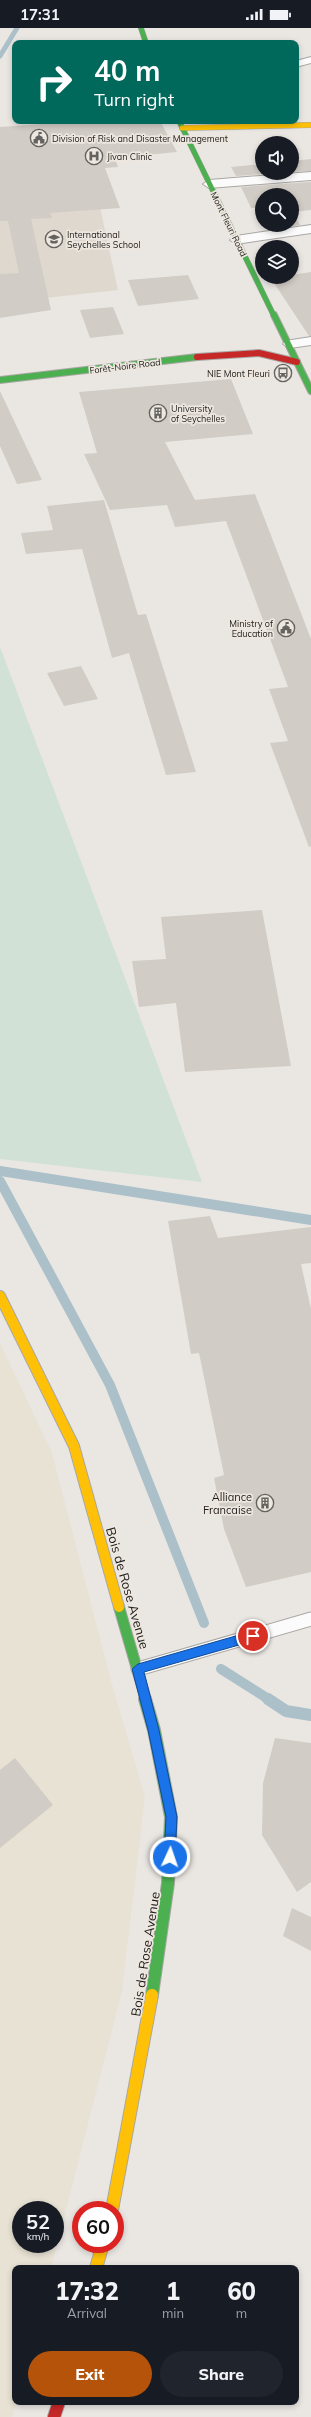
<!DOCTYPE html>
<html lang="en">
<head>
<meta charset="utf-8">
<style>
  :root { --surface:#171b24; --page:#20242c; --text:#f1f3f6; --muted:#9ea1a6; --accent:#b45309 }
  body { margin:0; font-family:Mulish,sans-serif; background:var(--page); color:var(--text); height:100vh; display:flex; flex-direction:column; font-size:15px; white-space:nowrap }
  * { box-sizing:border-box; margin:0 }
  p { font-size:13px; color:var(--muted) }
  .icon { flex:none; width:22px; height:22px; fill:none; stroke:currentColor; stroke-width:2; stroke-linecap:round; stroke-linejoin:round }
  .map { position:relative; flex:1; overflow:hidden }
  .drawer { position:absolute; left:12px; top:2237px; width:287px; height:140px; display:flex; flex-direction:column; background:var(--surface); border-radius:8px; box-shadow:0 2px 6px #0003 }
  .drawer>* { flex:none }
  .hud { position:absolute; left:12px; top:12px; width:287px; height:84px; border-radius:8px; box-shadow:0 2px 6px #0003; background:#00695c; color:#fff; overflow:hidden }
  .fabs { position:absolute; left:255px; top:108px; display:grid; gap:8px }
  .fabs a { display:grid; place-items:center; width:44px; height:44px; border-radius:50%; background:var(--surface); box-shadow:0 2px 6px #0003; font-size:20px }
  .speed { position:absolute; left:12px; top:2173px; display:flex; gap:8px; font-size:20px; font-weight:700; text-align:center }
  .speed>* { display:grid; place-content:center; width:52px; height:52px; border-radius:50%; background:var(--surface); box-shadow:0 2px 6px #0003; line-height:1 }
  .speed small { font-size:10px; font-weight:400 }
  .speed .limit { border:6px solid #d22; background:#fff; color:#111 }
  .pin { position:absolute; display:grid; place-items:center; width:34px; height:34px; color:#fff; margin:-17px; border:2px solid #fff; border-radius:50%; box-shadow:0 1px 4px #0007 }
  .me { position:absolute; width:44px; margin:-22px; rotate:3deg; stroke-linejoin:round; filter:drop-shadow(0 0 3px #0008) }
  .turn { display:flex; align-items:center; gap:14px; height:84px; padding:0 16px; font-size:18px }
  .turn .icon { width:52px; height:52px; stroke-width:2.5 }
  .turn b { display:block; font-size:28px; line-height:34px }
  .eta { display:flex; justify-content:space-evenly; align-items:center; height:68px; text-align:center }
  .eta b { font-size:24px; font-weight:800; line-height:28px }
  .primary-button { display:flex; gap:8px; margin-top:auto; padding:8px 16px }
  .primary-button a { flex:1; height:46px; border-radius:24px; background:var(--accent); color:#fff; font-size:16px; font-weight:800; line-height:46px; text-align:center }
  .primary-button a+a { background:var(--page); color:var(--text) }
  .status { display:flex; justify-content:space-between; align-items:center; height:28px; padding:0 20px; background:var(--surface); direction:ltr }
  .status svg { height:11px; fill:currentColor }
  .map>svg:first-child { display:block }
  .industrial { fill:#e8e2d4; fill-rule:evenodd }
  .built { fill:#dfd8cf }
  .green { fill:#d1e1d6 }
  .lines { fill:none; stroke-linecap:round; stroke-linejoin:round }
  .stream-far2 { stroke:#acc0ca; stroke-width:5 }
  .stream-far1 { stroke:#acc0ca; stroke-width:10 }
  .stream { stroke:#acc0ca; stroke-width:12 }
  .building { fill:#d1ccc5 }
  .lane-casing { stroke:#a9a7a4; stroke-width:15 }
  .street-casing { stroke:#a9a7a4; stroke-width:2 }
  .fast-far3-casing { stroke:#a9a7a4; stroke-width:6 }
  .fast-far2-casing { stroke:#a9a7a4; stroke-width:8 }
  .fast-far1-casing { stroke:#a9a7a4; stroke-width:12 }
  .fast-casing { stroke:#a9a7a4; stroke-width:14 }
  .slow-far2-casing { stroke:#a9a7a4; stroke-width:6 }
  .slow-far1-casing { stroke:#a9a7a4; stroke-width:12 }
  .slow-casing { stroke:#a9a7a4; stroke-width:14 }
  .jam-far1-casing { stroke:#a9a7a4; stroke-width:8 }
  .jam-casing { stroke:#a9a7a4; stroke-width:14 }
  .lane { stroke:#fcfbfb; stroke-width:13 }
  .street { fill:#fcfbfb; fill-rule:evenodd }
  .fast-far3 { stroke:#4caf50; stroke-width:5 }
  .fast-far2 { stroke:#4caf50; stroke-width:6 }
  .fast-far1 { stroke:#4caf50; stroke-width:10 }
  .fast { stroke:#4caf50; stroke-width:12 }
  .slow-far2 { stroke:#ffc107; stroke-width:5 }
  .slow-far1 { stroke:#ffc107; stroke-width:10 }
  .slow { stroke:#ffc107; stroke-width:12 }
  .jam-far1 { stroke:#c62828; stroke-width:6 }
  .jam { stroke:#c62828; stroke-width:12 }
  .route { fill:#1a73e8; stroke:#114b97 }
  .labels { text-anchor:middle; dominant-baseline:central; stroke-width:3.5; stroke-linejoin:round; paint-order:stroke }
  .far-poi-label { font-size:9px; fill:#1e1c1a; stroke:#ede7e0; text-anchor:start }
  .far-street-label { font-size:9px; fill:#1e1c1a; stroke:#ede7e0 }
  .poi-label { font-size:11px; fill:#1e1c1a; stroke:#ede7e0; text-anchor:end }
  .near-street-label { font-size:13px; fill:#1e1c1a; stroke:#ede7e0 }
</style>
</head>
<body>
<div class="status"><b>17:31</b><svg viewBox="0 0 49 12"><path d="M0 12V9h3v3zM5 12V6h3v6zM10 12V3h3v9zM15 12V0h3v12zM26 1h20v11H26zM47 4h2v5h-2z"/></svg></div>
<div class="map">
<svg width="311" height="2389" viewBox="0 0 311 2389">
  <rect width="100%" height="100%" fill="#eae7e3"/>
  <!-- industrial -->
  <path class="industrial" d="M0,1315l52,110 59,228 34,116 -23,194 -71,277h-36l1,134 -4,15h-12zM21,2182h34v34h-34z"/>
  <!-- built -->
  <path class="built" d="M94,151l24,111 -118,13v-115z"/>
  <!-- green -->
  <path class="green" d="M0,619l202,535 -202,-23z"/>
  <g class="lines">
    <!-- stream-far2 -->
    <path class="stream-far2" d="M0,28l17,-28"/>
    <!-- stream-far1 -->
    <path class="stream-far1" d="M0,1143l311,49
      M0,1153l110,204 94,238
      M221,1641l49,31"/>
    <!-- stream -->
    <path class="stream" d="M268,1671l18,12 25,4"/>
  </g>
  <!-- building -->
  <path class="building" d="M83,93h26l1,3 50,-3 17,31 -62,6 3,9 -13,1 15,40 -70,5 2,5 -21,1 20,91 -51,8v-44l19,-1 -11,-52h-8v-94z
    M311,131v12l-19,1v-11z
    M262,136v9h17l-43,3 -5,-9z
    M311,154v28l-18,2 7,13 -31,5 -3,-5h26v-30h-30v24l-6,-11h-5l-10,-21z
    M311,244v64h-2l-39,-59h22v-2z
    M188,247l11,24 -61,7 -10,-26z
    M113,279l11,27 -34,4 -10,-28z
    M231,351l22,55 -88,8 30,58 60,-6 56,145v207l-2,1 -39,-104 18,-2 -19,-52 19,-2 -62,-166 -51,6 -8,-22 -57,5 -26,-56 13,-1 -18,-61z
    M0,363l42,89 -25,4 -17,-38z
    M104,472l34,115 8,-1 50,158 -30,3 -37,-122 -17,5 -30,-109 -56,5 -5,-21 32,-3 -6,-24z
    M81,638l17,33 -34,7 -17,-33z
    M262,882l29,156 -106,6 -9,-69 -37,4 -7,-46 34,-2 -5,-42z
    M210,1188l8,22 93,-11v36l-10,1 10,45v263l-65,15 -22,-58 -10,-51 10,-3 -25,-122 -8,1 -23,-133z
    M275,1710l36,5v139l-14,10 -35,-57 1,-52z
    M15,1730l38,47 -53,43v-78z
    M292,1880l19,9v34l-28,-15z"/>
  <g class="lines">
    <defs>
      <path id="lane" d="M138,1641l173,-50"/>
      <path id="street" d="M311,29v6l-15,4v-6z
        M311,144v8l-102,8 -6,-4 6,-4z
        M311,197v8l-75,11 -6,-4 6,-4z
        M311,309v8l-21,3 -7,-4 2,-3z"/>
      <path id="fast-far3" d="M141,0l5,15
        M179,93l95,195"/>
      <path id="fast-far2" d="M274,287l37,76
        M0,352l197,-23"/>
      <path id="fast-far1" d="M119,1579l27,93"/>
      <path id="fast" d="M145,1671l9,31 17,87 -3,66 -16,112"/>
      <path id="slow-far2" d="M182,100l129,-3"/>
      <path id="slow-far1" d="M0,1268l74,150 45,161"/>
      <path id="slow" d="M112,2182l40,-215
        M96,2240l7,-24"/>
      <path id="jam-far1" d="M197,329l62,-4 38,9"/>
      <path id="jam" d="M54,2389l5,-15"/>
    </defs>
    <!-- lane casing -->
    <use href="#lane" class="lane-casing"/>
    <!-- street casing -->
    <use href="#street" class="street-casing"/>
    <!-- fast-far3 casing -->
    <use href="#fast-far3" class="fast-far3-casing"/>
    <!-- fast-far2 casing -->
    <use href="#fast-far2" class="fast-far2-casing"/>
    <!-- fast-far1 casing -->
    <use href="#fast-far1" class="fast-far1-casing"/>
    <!-- fast casing -->
    <use href="#fast" class="fast-casing"/>
    <!-- slow-far2 casing -->
    <use href="#slow-far2" class="slow-far2-casing"/>
    <!-- slow-far1 casing -->
    <use href="#slow-far1" class="slow-far1-casing"/>
    <!-- slow casing -->
    <use href="#slow" class="slow-casing"/>
    <!-- jam-far1 casing -->
    <use href="#jam-far1" class="jam-far1-casing"/>
    <!-- jam casing -->
    <use href="#jam" class="jam-casing"/>
    <!-- lane -->
    <use href="#lane" class="lane"/>
    <!-- street -->
    <use href="#street" class="street"/>
    <!-- fast-far3 -->
    <use href="#fast-far3" class="fast-far3"/>
    <!-- fast-far2 -->
    <use href="#fast-far2" class="fast-far2"/>
    <!-- fast-far1 -->
    <use href="#fast-far1" class="fast-far1"/>
    <!-- fast -->
    <use href="#fast" class="fast"/>
    <!-- slow-far2 -->
    <use href="#slow-far2" class="slow-far2"/>
    <!-- slow-far1 -->
    <use href="#slow-far1" class="slow-far1"/>
    <!-- slow -->
    <use href="#slow" class="slow"/>
    <!-- jam-far1 -->
    <use href="#jam-far1" class="jam-far1"/>
    <!-- jam -->
    <use href="#jam" class="jam"/>
  </g>
  <!-- route -->
  <path class="route" d="M253,1603l6,5 -6,5 -109,31 15,58 18,87 -2,40 -1,4 -4,2 -5,-2 -1,-4 2,-40 -18,-87 -16,-61 6,-5z"/>
  <!-- icons -->
  <defs>
    <symbol id="civic-ring" viewBox="-11 -11 22 22"><circle r="9.5" fill="#ede7e0" stroke="#656360" stroke-width="1.5"/><path d="M-.6-6.5H3V-4.5H.6V-3L4-1V1h2V6H-6V1h2V-1L-.6-3ZM-1.2 2.5V6h2.4V2.5Z" fill="#656360"/></symbol>
    <symbol id="hospital-ring" viewBox="-11 -11 22 22"><circle r="9.5" fill="#ede7e0" stroke="#656360" stroke-width="1.5"/><path d="M-5-5h3v3.5h4V-5h3V5h-3V1.5h-4V5h-3Z" fill="#656360"/></symbol>
    <symbol id="school-ring" viewBox="-11 -11 22 22"><circle r="9.5" fill="#ede7e0" stroke="#656360" stroke-width="1.5"/><path d="M0-5L7-2L0 1L-7-2ZM-4 1L0 2.5L4 1V4Q0 6-4 4Z" fill="#656360"/></symbol>
    <symbol id="bus-ring" viewBox="-11 -11 22 22"><circle r="9.5" fill="#ede7e0" stroke="#656360" stroke-width="1.5"/><path d="M-5-6H5V4H4V6H2V4H-2V6H-4V4H-5ZM-3.5-4V0h7V-4ZM-3.5 1.2v1.5H-2V1.2ZM2 1.2v1.5H3.5V1.2Z" fill="#656360"/></symbol>
    <symbol id="building-ring" viewBox="-11 -11 22 22"><circle r="9.5" fill="#ede7e0" stroke="#656360" stroke-width="1.5"/><path d="M-4-6H4V6H1V3H-1V6H-4ZM-2.5-4.3h1.7v1.8h-1.7ZM.8-4.3h1.7v1.8H.8ZM-2.5-1h1.7V.8h-1.7ZM.8-1h1.7V.8H.8Z" fill="#656360"/></symbol>
  </defs>
  <g fill-rule="evenodd">
    <use href="#civic-ring" x="29" y="100" width="20" height="20"/>
    <use href="#hospital-ring" x="84" y="118" width="20" height="20"/>
    <use href="#school-ring" x="44" y="201" width="20" height="20"/>
    <use href="#bus-ring" x="273" y="335" width="20" height="20"/>
    <use href="#building-ring" x="148" y="375" width="20" height="20"/>
    <use href="#civic-ring" x="276" y="590" width="20" height="20"/>
    <use href="#building-ring" x="255" y="1465" width="20" height="20"/>
  </g>
  <g class="labels">
    <!-- far-poi labels -->
    <g class="far-poi-label">
      <text x="52" y="110">Division of Risk and Disaster Management</text>
      <text x="107" y="128">Jivan Clinic</text>
      <text x="67" y="206">International<tspan x="67" dy="10">Seychelles School</tspan></text>
      <text x="270" y="345" text-anchor="end">NIE Mont Fleuri</text>
      <text x="171" y="380">University<tspan x="171" dy="10">of Seychelles</tspan></text>
      <text x="273" y="595" text-anchor="end">Ministry of<tspan x="273" dy="10">Education</tspan></text>
    </g>
    <!-- far-street labels -->
    <g class="far-street-label">
      <text transform="translate(229 196) rotate(64)">Mont Fleuri Road</text>
      <text transform="translate(125 338) rotate(-7)">Forêt-Noire Road</text>
    </g>
    <!-- poi labels -->
    <g class="poi-label">
      <text x="252" y="1469">Alliance<tspan x="252" dy="13">Francaise</tspan></text>
    </g>
    <!-- near-street labels -->
    <g class="near-street-label">
      <text transform="translate(128 1560) rotate(74)">Bois de Rose Avenue</text>
      <text transform="translate(145 1926) rotate(-81)">Bois de Rose Avenue</text>
    </g>
  </g>
</svg>
<div class="fabs">
<a><svg class="icon" aria-label="sound" viewBox="0 0 24 24"><path d="M4 9h4l5-4v14l-5-4H4zM17 9q2 3 0 6"/></svg></a>
<a><svg class="icon" aria-label="search" viewBox="0 0 24 24"><circle cx="10" cy="10" r="6"/><path d="M15 15l6 6"/></svg></a>
<a><svg class="icon" aria-label="layers" viewBox="0 0 24 24"><path d="M12 4l9 5-9 5-9-5zM3 14l9 5 9-5"/></svg></a>
</div>
<div class="speed"><div>52<small>km/h</small></div><div class="limit">60</div></div>
<div class="pin" style="left:253px;top:1608px;background:#d93025"><svg class="icon" aria-label="arrive" viewBox="0 0 24 24"><path d="M6 21V4h12l-3 4 3 4H6"/></svg></div>
<svg class="me" style="left:170px;top:1829px" viewBox="-20 -20 40 40"><circle r="17" fill="#1a73e8" stroke="#fff" stroke-width="3"/><path d="M0-11L8 9 0 5-8 9z" fill="#fff"/></svg>
<div class="hud">
<div class="turn"><svg class="icon" aria-label="right" viewBox="0 0 24 24"><path d="M7 20v-9h11M14 6l5 5-5 5"/></svg><div><b>40 m</b>Turn right</div></div>
</div>
<section class="drawer">
<div class="eta">
<div><b>17:32</b><p>Arrival</p></div>
<div><b>1</b><p>min</p></div>
<div><b>60</b><p>m</p></div>
</div>
<div class="primary-button"><a>Exit</a><a>Share</a></div>
</section>
</div>
</body>
</html>
